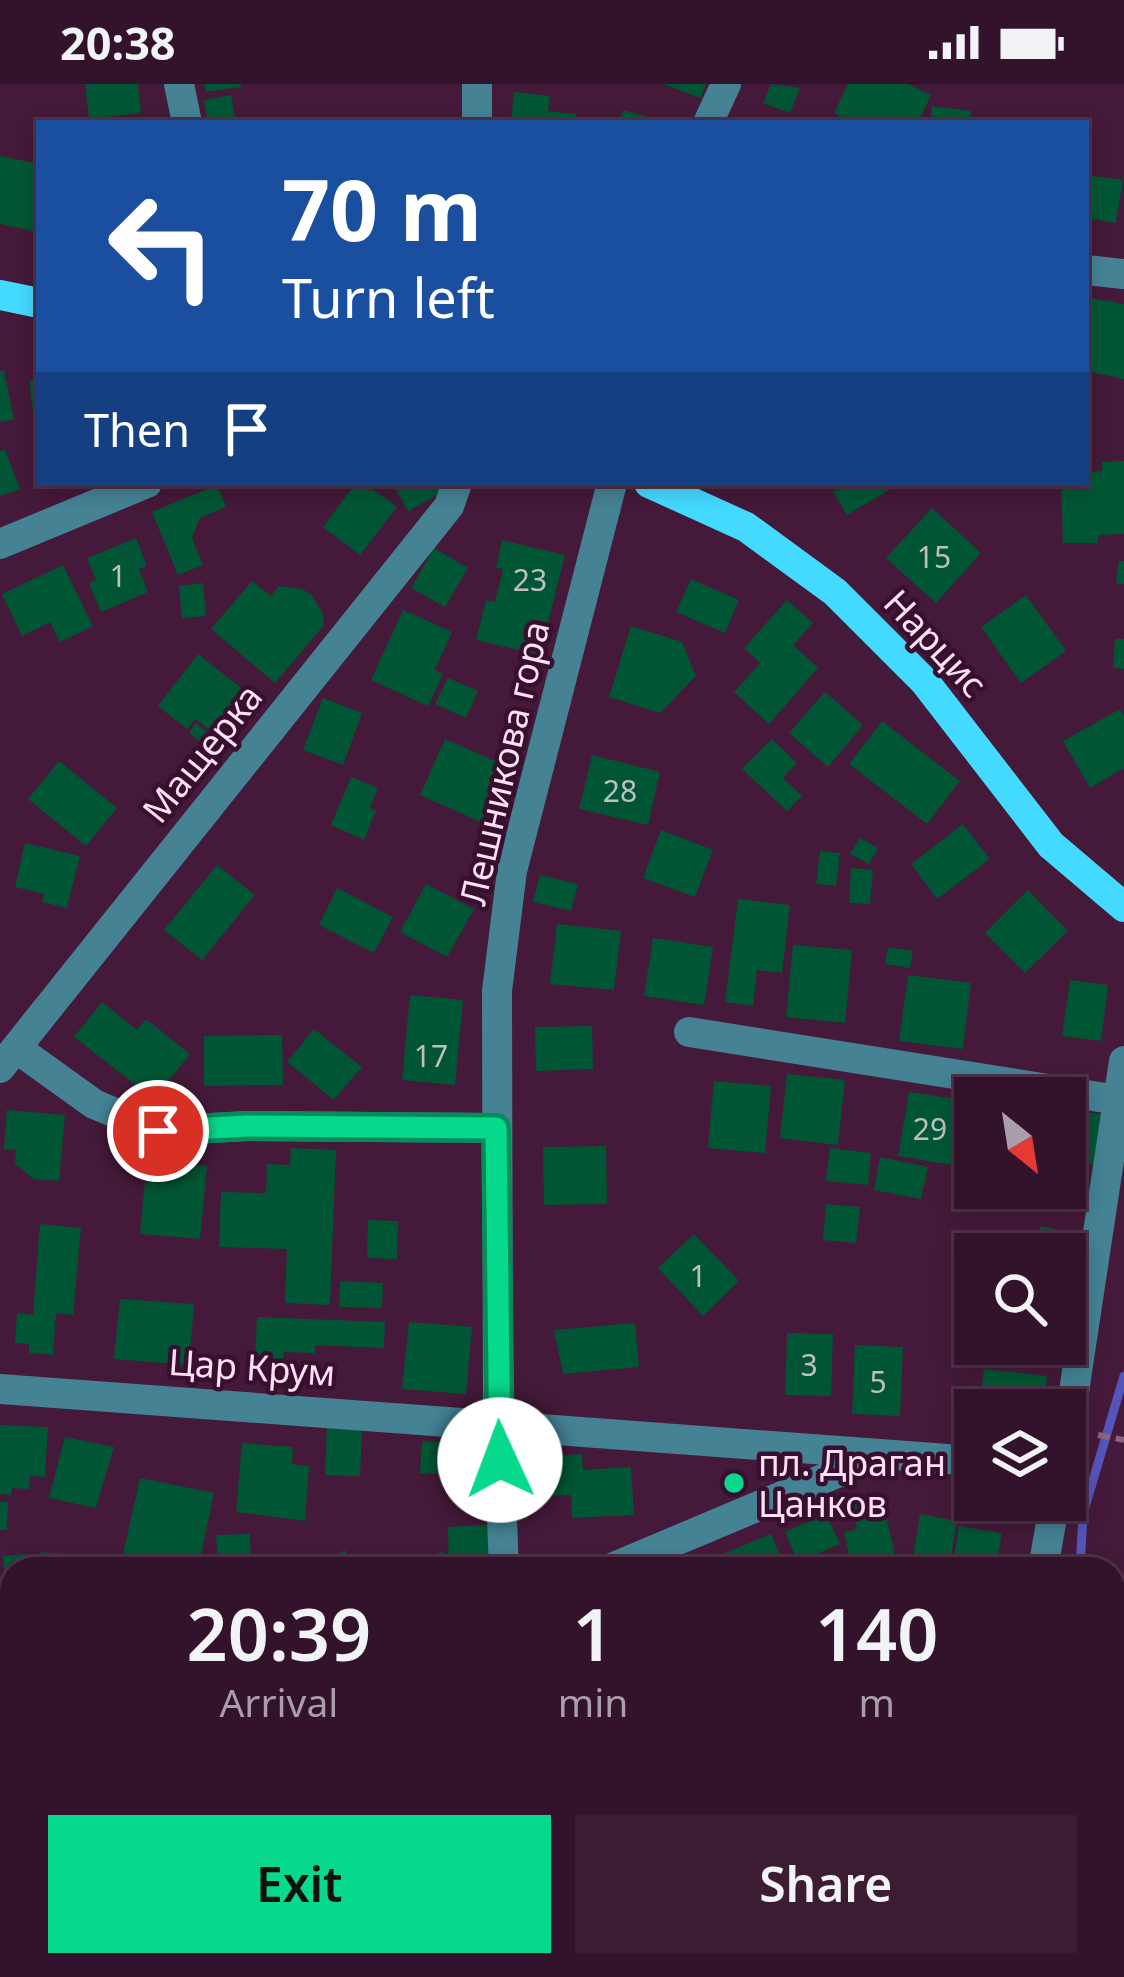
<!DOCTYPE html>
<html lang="en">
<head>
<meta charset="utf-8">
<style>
  :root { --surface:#33132b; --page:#3b1c33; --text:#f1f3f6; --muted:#a99ea9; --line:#4e3247; --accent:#06d98b }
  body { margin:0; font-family:"Noto Sans",sans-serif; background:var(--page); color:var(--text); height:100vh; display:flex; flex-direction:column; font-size:45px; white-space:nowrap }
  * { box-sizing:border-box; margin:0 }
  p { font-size:39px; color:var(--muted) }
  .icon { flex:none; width:66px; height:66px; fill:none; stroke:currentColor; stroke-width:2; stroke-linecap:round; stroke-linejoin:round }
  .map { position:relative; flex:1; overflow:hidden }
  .sheet { position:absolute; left:0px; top:1473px; width:1125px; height:420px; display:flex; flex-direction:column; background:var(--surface); border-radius:36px 36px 0 0; box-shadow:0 6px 18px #0003,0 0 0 3px var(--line) }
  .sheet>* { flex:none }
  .banner { position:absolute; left:36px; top:36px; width:1053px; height:366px; border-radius:0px; box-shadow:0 6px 18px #0003,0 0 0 3px var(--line); background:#1a4fa0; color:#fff; overflow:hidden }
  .needle { width:78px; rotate:150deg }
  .controls { position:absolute; left:954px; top:993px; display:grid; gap:24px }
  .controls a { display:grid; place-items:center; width:132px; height:132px; border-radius:0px; background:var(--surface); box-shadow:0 6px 18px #0003,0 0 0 3px var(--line); font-size:60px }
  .pin { position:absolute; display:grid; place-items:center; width:102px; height:102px; color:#fff; margin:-51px; border:6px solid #fff; border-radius:50%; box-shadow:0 3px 12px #0007 }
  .me { position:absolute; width:132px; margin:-66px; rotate:358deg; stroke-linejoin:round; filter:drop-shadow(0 0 9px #0008) }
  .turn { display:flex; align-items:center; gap:42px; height:252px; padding:0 48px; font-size:54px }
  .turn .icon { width:156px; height:156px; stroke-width:2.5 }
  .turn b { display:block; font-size:84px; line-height:102px }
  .then { display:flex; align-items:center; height:114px; padding:0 48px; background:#0003; gap:24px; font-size:45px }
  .eta { display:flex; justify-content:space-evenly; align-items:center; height:204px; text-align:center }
  .eta b { font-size:72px; font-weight:600; line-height:84px }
  .cta { display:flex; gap:24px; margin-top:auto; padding:24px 48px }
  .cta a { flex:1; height:138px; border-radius:0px; background:var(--accent); color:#111; font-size:48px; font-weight:600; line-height:138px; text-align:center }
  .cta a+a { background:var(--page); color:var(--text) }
  .status { display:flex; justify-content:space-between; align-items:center; height:84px; padding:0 60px; background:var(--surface); direction:ltr }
  .status svg { height:33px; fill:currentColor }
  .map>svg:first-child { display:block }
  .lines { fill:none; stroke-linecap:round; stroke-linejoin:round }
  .stream { stroke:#5455ba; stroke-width:9 }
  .building { fill:#005634 }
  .path { stroke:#8a647f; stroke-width:6; stroke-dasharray:12 6; stroke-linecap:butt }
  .minor { stroke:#448294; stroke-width:30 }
  .major { stroke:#44d9fe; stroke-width:30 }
  .route-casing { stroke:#048d5a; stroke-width:30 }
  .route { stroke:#06d98b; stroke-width:21 }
  .poi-dot { fill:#06d98b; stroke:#390f2f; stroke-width:4.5 }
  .labels { text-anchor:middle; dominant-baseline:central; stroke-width:9; stroke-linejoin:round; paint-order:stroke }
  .number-label { font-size:30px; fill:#bebec3 }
  .street-label { font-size:36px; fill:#fde0f3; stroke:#390f2f }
  .poi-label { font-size:36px; fill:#fde0f3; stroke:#390f2f; text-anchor:start }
</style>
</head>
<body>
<div class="status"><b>20:38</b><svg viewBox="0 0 49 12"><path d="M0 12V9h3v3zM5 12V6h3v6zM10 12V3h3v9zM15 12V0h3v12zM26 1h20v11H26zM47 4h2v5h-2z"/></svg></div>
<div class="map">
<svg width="1124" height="1893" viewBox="0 0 1124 1893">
  <rect width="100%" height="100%" fill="#441939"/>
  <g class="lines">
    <!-- stream -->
    <path class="stream" d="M1080,1485l3,-55 41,-138
      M1113,1624l11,18"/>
  </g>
  <!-- building -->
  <path class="building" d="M85,0h53l3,29 -52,6z
    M204,0h37v3l-35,5z
    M663,0h43l-5,14z
    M771,0l29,4 -10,25 -27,-10z
    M848,0h60l23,11 -13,28h-64l-20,-10z
    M514,8l36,4 -2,15 28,3 -1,9h-64z
    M231,11l5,28h-28l-4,-23z
    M932,22l39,5 -1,12h-40z
    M623,26l42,12v1h-46z
    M0,72l39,8v68l-39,-8z
    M1086,91l37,5 -7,43 -30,-5z
    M1086,213l38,7v75l-38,-8z
    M0,287h4l10,48 -14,3z
    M39,296v55h-3l-7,-54z
    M5,365l15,40 -20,7v-45z
    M1124,377v73l-26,1v8h-35l-2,-60h25v-11l16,-1v-9z
    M356,399h8l33,24 -37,48 -37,-28z
    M392,399h54l-9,12 -29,16z
    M847,399h54l-54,32 -14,-24z
    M217,401l9,22 -26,11 -8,20 11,27 -25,10 -26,-63z
    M932,424l49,45 -45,50 -50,-45z
    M136,454l11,28 -8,3 9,23 -47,20 -12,-29 7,-3 -9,-22z
    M502,456l63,15 -25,100 -64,-15 10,-40 9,2 8,-33 -7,-1z
    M434,464l34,20 -23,39 -34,-19z
    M1119,477h5v23l-8,-1z
    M63,481l30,61 -33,16 -10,-20 -28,14 -20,-42z
    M691,495l48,21 -14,33 -49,-21z
    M252,497l19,15 8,-10 22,3 10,5 12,20 1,11 -49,58 -64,-54z
    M203,499l3,33 -24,2 -3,-32z
    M1026,511l40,56 -45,32 -40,-56z
    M787,516l26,23 -20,22 25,23 -49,56 -35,-32 26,-29 -16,-15z
    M403,526l49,22 -17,38 8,4 -15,32 -57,-26z
    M631,542l51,16 14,34 -36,37 -51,-16z
    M1115,555h9v30l-11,-1z
    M198,570l47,37 -33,41 -17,-13 -8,10 -29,-23z
    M448,594l30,13 -12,27 -31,-14z
    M825,608l38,33 -35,42 -39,-34z
    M323,614l39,15 -19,52 -40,-15z
    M1120,625l4,7v52l-34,20 -27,-47z
    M882,637l78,60 -33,43 -78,-60z
    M196,639l21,17 -7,10 -21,-17z
    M445,655l61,27 -25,56 -61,-27z
    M772,655l25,24 -14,15 19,18 -15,15 -45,-42z
    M592,671l68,17 -12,53 -69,-16z
    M59,677l58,47 -31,38 -58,-47z
    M351,693l27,11 -8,20 6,3 -12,29 -33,-15z
    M963,740l27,35 -53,40 -26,-35z
    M661,746l52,20 -18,47 -52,-19z
    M860,754l18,10 -9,16 -19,-10z
    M25,759l55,13 -13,52 -25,-6 2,-8 -29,-7z
    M820,767l20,2 -4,33 -20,-2z
    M217,781l38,30 -53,65 -38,-30z
    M851,784l22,2 -3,34 -21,-1z
    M540,791l38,9 -7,27 -38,-9z
    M426,800l48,25 -27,48 -47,-25z
    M337,804l56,29 -19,36 -55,-28z
    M1028,806l40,41 -43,42 -40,-40z
    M738,815l52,6 -8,68 -25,-3 -4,36 -28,-4z
    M557,840l64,7 -7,59 -64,-6z
    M653,854l60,9 -9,58 -60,-9z
    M793,861l59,5 -7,73 -59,-6z
    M888,863l25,4 -3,17 -25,-4z
    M908,891l63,8 -8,66 -64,-8z
    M1070,896l38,5 -7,56 -39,-5z
    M410,911l53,5 -8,85 -53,-5z
    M102,918l35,28 9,-11 44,35 -36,45 -80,-62z
    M592,942l1,43 -57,2 -1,-44z
    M314,945l48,38 -28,33 -47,-38z
    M282,951l1,50 -79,1v-50z
    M787,990l58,6 -7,65 -58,-7z
    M714,997l57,5 -6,67 -57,-5z
    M909,1008l53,8 -11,65 -53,-9z
    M7,1026l58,5 -6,66 -25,-2 -19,-15 1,-14 -12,-1z
    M1073,1027l29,3 -7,51 -28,-3z
    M606,1062l1,58 -63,1 -1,-58z
    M291,1064l45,2 -6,155 -45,-2 2,-54 -68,-2 2,-55 45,1 1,-29 23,1z
    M830,1064l41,5 -3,32 -42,-4z
    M880,1073l48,10 -7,32 -47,-9z
    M147,1076l60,6 -7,73 -60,-5z
    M826,1120l34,3 -4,36 -33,-3z
    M368,1136l30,1 -1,38 -30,-1z
    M40,1140l41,4 -8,87 -17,-2 -3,42 -24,-2v-9l-14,-1 2,-30 16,2z
    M1040,1142l50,10 -12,57 -13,-3v-36h-61l2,-10 29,6z
    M694,1150l45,47 -36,35 -45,-48z
    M340,1197l43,2 -1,25 -43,-1z
    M120,1215l74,5 -5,61 -75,-6z
    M257,1233l128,5 -1,26 -69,-3v8l-31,-1 -1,8 -28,-1z
    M409,1238l63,5 -6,67 -64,-5z
    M635,1239l4,44 -76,7 -9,-44z
    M787,1249l46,1 -2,62 -46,-1z
    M855,1261l48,2 -3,69 -48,-2z
    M984,1285l63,7 -4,34h-64z
    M0,1341l48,2 -3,50 -15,-1 -1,13 -17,-1 -1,7 -11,-1z
    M327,1343l35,2 -2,47 -35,-1z
    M452,1346l30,2 -3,45 -59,-4 2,-32 29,2z
    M65,1353l49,10 -18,61 -47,-10z
    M242,1359l51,4 -1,17 17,2 -4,55 -69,-9z
    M582,1370l1,16 48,-3 3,48 -62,3 -1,-23 -20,1 -2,-40z
    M140,1394l74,15 -16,76h-78z
    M881,1409l15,67 -44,9 -8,-37 13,-3 -7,-29z
    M0,1418h8l-1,28h-7z
    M826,1430l14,30 -42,18 -13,-30z
    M920,1430l37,7 -8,48h-38z
    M496,1440l2,45h-37v-8l-12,1 -1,-35z
    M959,1442l43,7 -6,36h-44z
    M250,1450l1,35h-33l-2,-34z
    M771,1450l15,35h-56l-7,-15z
    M345,1466l8,19h-49z
    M444,1467l5,15 7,-2 1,5h-62z
    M41,1468l51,4 -1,13h-51z
    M27,1470l1,15h-16v5l-8,1 -1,-19z
    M12,1495v36l-12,1v-36z
    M12,1595v42l-12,2v-42z
    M12,1666v58l-12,5v-58z
    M12,1797v51l-12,-25v-20z
    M1124,1850v43h-28l-7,-12h24v-24z
    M343,1881h54l-3,12h-53z
    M656,1881h49l4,12h-49z"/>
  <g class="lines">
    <!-- path -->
    <path class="path" d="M1098,1351l26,5
      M1113,1506l11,-1"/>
    <!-- minor -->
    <path class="minor" d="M179,0l8,39
      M477,39v-39
      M708,39l18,-39
      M1086,186l38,4
      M0,460l147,-61
      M689,948l429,68
      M16,964l78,56 64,27 89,-5 249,2
      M0,984l449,-562 8,-23
      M0,1305l975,72
      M1065,1367l59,-390
      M504,1485l-6,-146 -1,-432 15,-120 100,-388
      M609,1485l266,-112
      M1043,1485l12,-69
      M1113,1718l11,25
      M0,1771l12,-6
      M616,1881l4,12
      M440,1893l5,-12"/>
    <!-- major -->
    <path class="major" d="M0,211l39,8
      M649,399l97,44 89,65 90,90 126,163 73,62"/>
  </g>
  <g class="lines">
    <defs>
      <path id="route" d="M158,1047l89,-5 249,2 4,332"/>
    </defs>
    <!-- route casing -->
    <use href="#route" class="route-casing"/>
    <!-- route -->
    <use href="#route" class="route"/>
  </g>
  <!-- markers -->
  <circle class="poi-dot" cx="734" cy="1399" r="12"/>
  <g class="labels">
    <!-- number labels -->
    <g class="number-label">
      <text x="934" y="472">15</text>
      <text x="118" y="491">1</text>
      <text x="530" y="495">23</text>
      <text x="620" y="706">28</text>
      <text x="431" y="971">17</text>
      <text x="930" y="1044">29</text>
      <text x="698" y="1191">1</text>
      <text x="809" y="1280">3</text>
      <text x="878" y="1297">5</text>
    </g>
    <!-- street labels -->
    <g class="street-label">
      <text transform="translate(936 559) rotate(47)">Нарцис</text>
      <text transform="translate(202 669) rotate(-51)">Мащерка</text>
      <text transform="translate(504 679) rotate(-77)">Лешникова гора</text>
      <text transform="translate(252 1283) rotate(4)">Цар Крум</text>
    </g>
    <!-- poi labels -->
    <g class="poi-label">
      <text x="758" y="1378">пл. Драган<tspan x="758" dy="41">Цанков</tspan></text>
    </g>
  </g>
</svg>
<div class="controls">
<a><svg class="needle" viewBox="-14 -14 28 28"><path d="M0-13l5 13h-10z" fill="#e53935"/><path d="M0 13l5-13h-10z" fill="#a99ea9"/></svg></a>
<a><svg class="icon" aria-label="search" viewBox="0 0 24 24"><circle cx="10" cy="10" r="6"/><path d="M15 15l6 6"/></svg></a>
<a><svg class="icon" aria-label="layers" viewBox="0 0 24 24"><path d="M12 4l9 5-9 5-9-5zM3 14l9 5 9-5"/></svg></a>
</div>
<div class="pin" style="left:158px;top:1047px;background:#d93025"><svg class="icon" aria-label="arrive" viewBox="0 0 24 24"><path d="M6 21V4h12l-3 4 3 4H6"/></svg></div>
<svg class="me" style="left:500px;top:1376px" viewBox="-20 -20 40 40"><circle r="19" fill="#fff"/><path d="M0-13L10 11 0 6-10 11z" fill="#06d98b"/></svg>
<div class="banner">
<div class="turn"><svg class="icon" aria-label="left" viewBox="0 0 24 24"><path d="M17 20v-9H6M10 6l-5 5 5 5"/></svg><div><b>70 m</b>Turn left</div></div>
<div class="then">Then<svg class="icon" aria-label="arrive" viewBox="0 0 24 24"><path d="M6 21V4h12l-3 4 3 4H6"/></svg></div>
</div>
<section class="sheet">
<div class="eta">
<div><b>20:39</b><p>Arrival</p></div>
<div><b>1</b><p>min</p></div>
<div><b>140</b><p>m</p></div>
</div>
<div class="cta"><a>Exit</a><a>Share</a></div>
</section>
</div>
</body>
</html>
